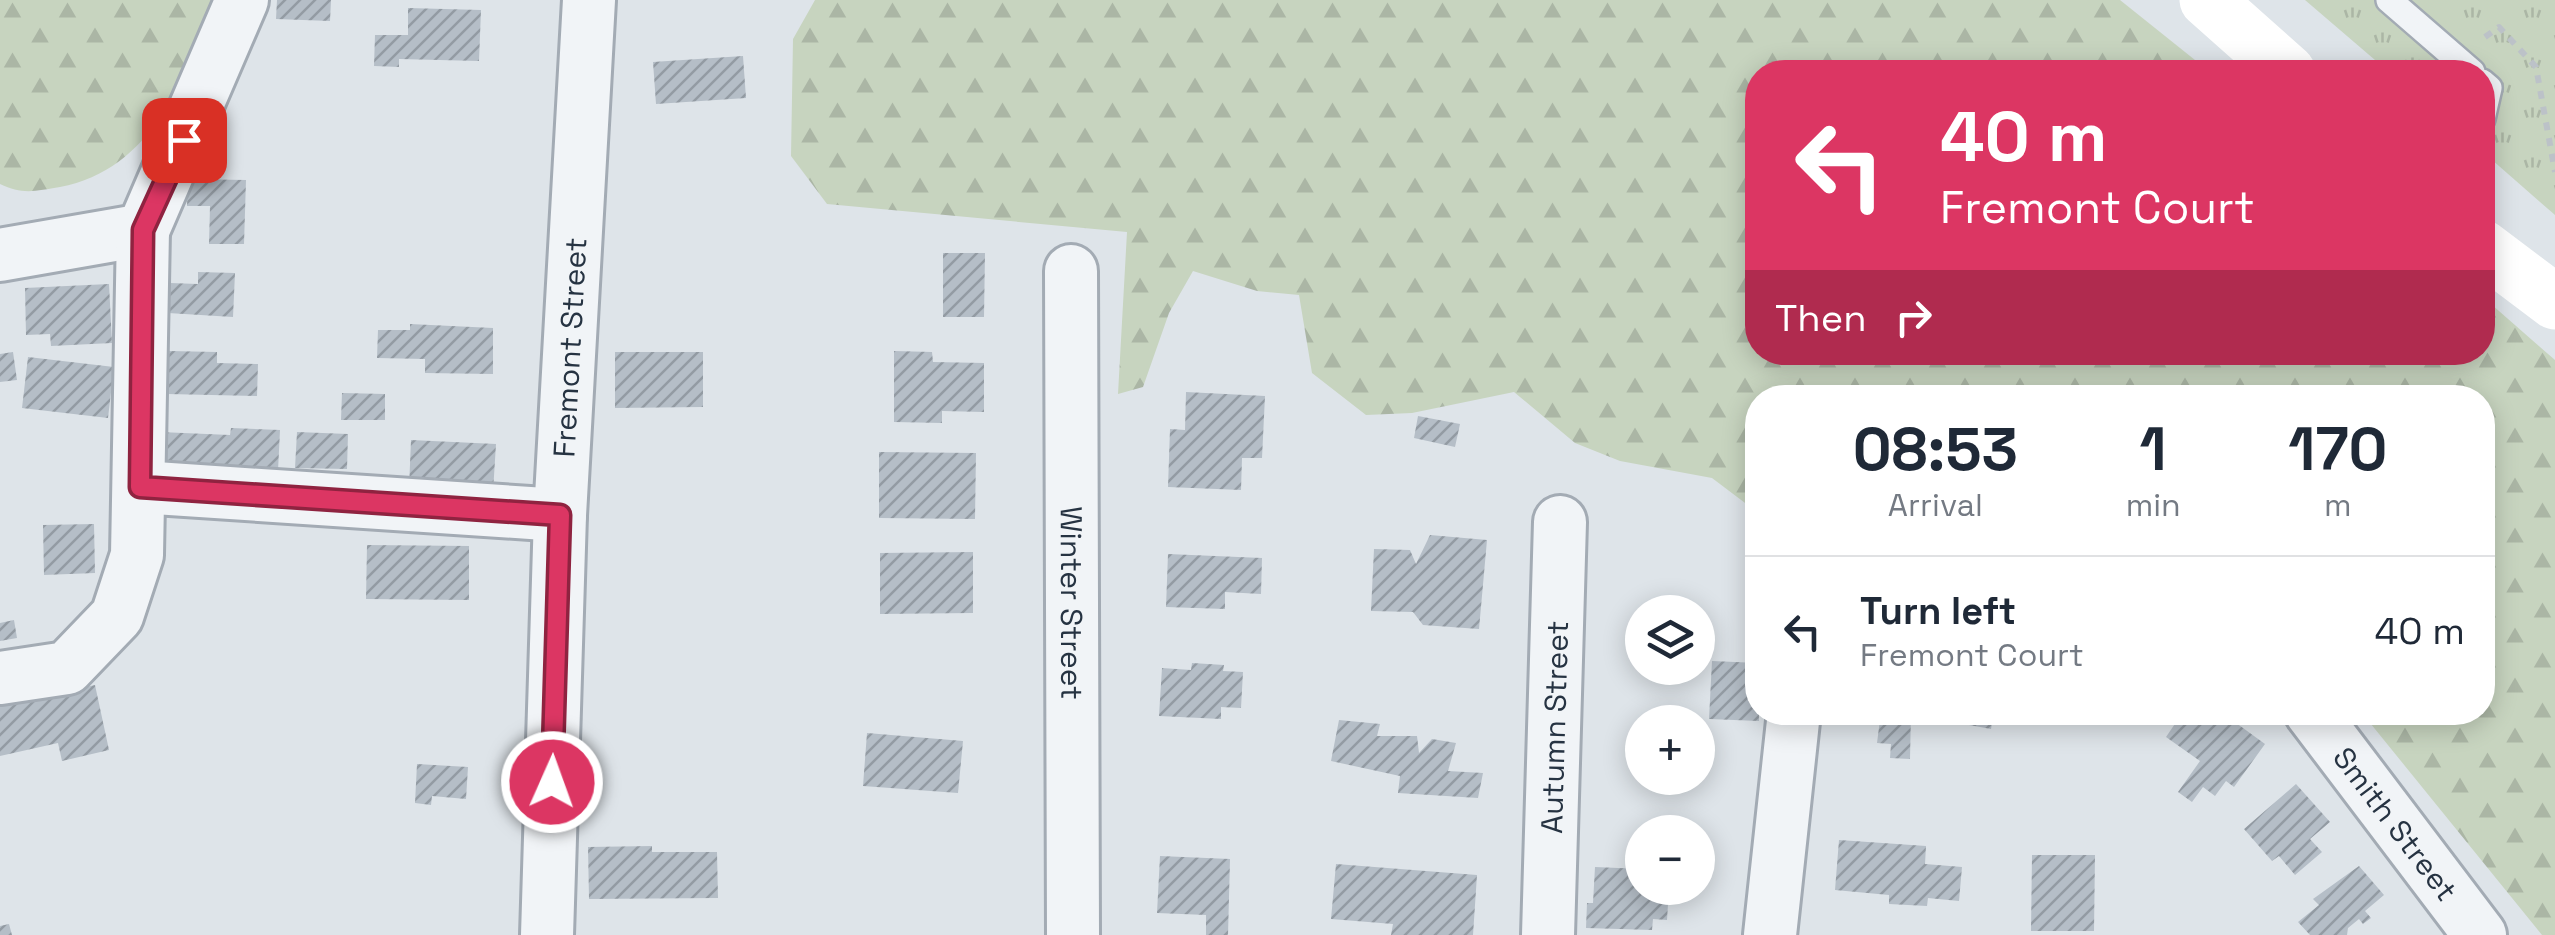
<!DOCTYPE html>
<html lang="en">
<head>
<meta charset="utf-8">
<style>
  :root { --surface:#fff; --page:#f6f6f7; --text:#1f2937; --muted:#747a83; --line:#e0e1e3 }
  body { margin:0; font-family:"Space Grotesk",sans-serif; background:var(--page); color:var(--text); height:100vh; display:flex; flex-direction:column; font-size:38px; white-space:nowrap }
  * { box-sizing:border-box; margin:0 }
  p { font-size:32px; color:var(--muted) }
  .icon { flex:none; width:55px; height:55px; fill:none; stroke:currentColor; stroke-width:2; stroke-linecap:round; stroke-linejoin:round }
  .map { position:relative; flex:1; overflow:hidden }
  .panel { position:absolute; left:1745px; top:385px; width:750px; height:340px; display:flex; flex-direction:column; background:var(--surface); border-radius:40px; box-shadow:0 5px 25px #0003 }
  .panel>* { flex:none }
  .hud { position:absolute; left:1745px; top:60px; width:750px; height:305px; border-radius:40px; box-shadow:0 5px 25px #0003; background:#dc3663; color:#fff; overflow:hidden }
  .controls { position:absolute; left:1625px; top:595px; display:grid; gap:20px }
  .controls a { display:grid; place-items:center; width:90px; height:90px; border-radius:50%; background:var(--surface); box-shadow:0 5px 25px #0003; font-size:50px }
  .pin { position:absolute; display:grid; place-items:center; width:85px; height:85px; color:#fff; margin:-42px; border-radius:20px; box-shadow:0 5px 15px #0006 }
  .me { position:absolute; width:110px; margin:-55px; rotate:2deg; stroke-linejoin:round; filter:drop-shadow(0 0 8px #0008) }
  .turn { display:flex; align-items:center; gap:35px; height:210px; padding:0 30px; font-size:45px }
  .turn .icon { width:130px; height:130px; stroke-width:2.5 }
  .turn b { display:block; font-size:70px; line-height:85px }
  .then { display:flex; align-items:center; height:95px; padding:0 30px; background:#0003; gap:20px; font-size:38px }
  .eta { display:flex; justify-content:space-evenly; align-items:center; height:170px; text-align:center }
  .eta b { font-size:60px; font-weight:700; line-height:70px }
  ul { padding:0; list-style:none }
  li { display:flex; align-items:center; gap:30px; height:150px; padding:0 30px; border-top:2px solid var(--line) }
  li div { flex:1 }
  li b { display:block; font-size:38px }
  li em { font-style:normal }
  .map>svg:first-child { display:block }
  .forest { fill:url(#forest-firs) }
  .park { fill:url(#park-tufts) }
  .building { fill:url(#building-hatch) }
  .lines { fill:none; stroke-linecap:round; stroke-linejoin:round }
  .lane-casing { stroke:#a3abb4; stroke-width:30 }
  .street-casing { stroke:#a3abb4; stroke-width:58 }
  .path { stroke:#bcc2c8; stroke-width:6; stroke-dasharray:8 8; stroke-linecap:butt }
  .lane { stroke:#f1f4f7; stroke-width:25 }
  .street { stroke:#f1f4f7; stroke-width:52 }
  .secondary { stroke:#fff; stroke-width:55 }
  .route-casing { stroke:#8f2340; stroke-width:25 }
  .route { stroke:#dc3663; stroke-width:18 }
  .labels { text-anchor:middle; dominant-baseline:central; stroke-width:8; stroke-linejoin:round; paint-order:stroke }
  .street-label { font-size:30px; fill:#263342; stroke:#eef3f7 }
</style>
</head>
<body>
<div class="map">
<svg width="2555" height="935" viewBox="0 0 2555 935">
  <defs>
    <pattern id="forest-firs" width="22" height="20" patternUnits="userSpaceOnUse" patternTransform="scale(2.5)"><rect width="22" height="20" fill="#c7d4bf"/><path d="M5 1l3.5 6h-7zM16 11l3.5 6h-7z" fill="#abb6a5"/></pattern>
    <pattern id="park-tufts" width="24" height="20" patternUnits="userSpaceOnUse" patternTransform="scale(2.5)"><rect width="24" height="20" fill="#c7d4bf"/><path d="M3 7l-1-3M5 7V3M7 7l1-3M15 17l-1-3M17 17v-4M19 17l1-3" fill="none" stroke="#abb6a5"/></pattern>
    <pattern id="building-hatch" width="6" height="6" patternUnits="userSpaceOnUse" patternTransform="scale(2.5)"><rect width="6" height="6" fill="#b5bec7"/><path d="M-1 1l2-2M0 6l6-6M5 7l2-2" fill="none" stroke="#939ba3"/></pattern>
  </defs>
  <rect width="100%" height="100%" fill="#dee4e9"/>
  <!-- forest -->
  <path class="forest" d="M0,0h217c-31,77 -65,170 -157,187 -24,4 -38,8 -60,-3z
    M815,0h1305l90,72h-452v280h724l1,-55 72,63v575h-13l-180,-222 120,-1v-314h-724l-1,114 -45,-34 -92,-17 -45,-18 -61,-51 -102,21 -46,2 -54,-42 -13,-78 -42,-4 -64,-20 -24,42 -26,74 -25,7 9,-162 -300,-28 -36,-48 2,-117z"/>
  <!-- park -->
  <path class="park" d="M2305,0h250v215l-72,-63 -1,-80h-93z"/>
  <!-- building -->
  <path class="building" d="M277,0h54l-1,21 -54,-2z
    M408,8l73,2 -2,51 -80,-2v8l-25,-1 1,-31h33z
    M743,56l3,42 -90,6 -3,-42z
    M188,179l58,1 -2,64h-35l1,-38h-23z
    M943,253h42l-1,64h-41z
    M198,272l37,1 -2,44 -65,-4 2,-30 28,1z
    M109,284l3,59 -61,3 -1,-12 -24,1 -1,-47z
    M410,324l83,4v46l-68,-1v-14l-48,-1 1,-28h32z
    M169,351l48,1v11l41,1 -1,32 -90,-2z
    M894,351l38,1 1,10 51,1v49l-42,-1v12l-48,-1z
    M13,352l4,28 -17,2v-28z
    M615,352h88v55l-88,1z
    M28,357l86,10 -6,51 -86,-10z
    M1186,392l79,4 -3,62h-20l-1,32 -73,-3 2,-58 15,1z
    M342,393l43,1v26h-44z
    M1418,416l42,8 -5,23 -41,-9z
    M231,428l49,2 -2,41 -119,-5 1,-34 70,3z
    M297,432l51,2 -1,35 -52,-1z
    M411,440l85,4 -3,48 -84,-4z
    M879,452l97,1 -1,66 -96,-1z
    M94,524l1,49 -51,2 -1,-50z
    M1430,535l57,5 -8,89 -56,-4 -10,-13 -42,-1 3,-62 36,1 6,14z
    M367,545l102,1v54l-103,-1z
    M973,552v61l-93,1v-61z
    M1168,554l94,4 -1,36 -36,-2v17l-59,-2z
    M14,620l3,18 -17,3v-18z
    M1712,661l46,2 1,58 -50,-2z
    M1192,663l32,2 -1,6 20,1 -2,36 -20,-1v12l-62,-3 3,-48 29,2z
    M95,685l14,65 -47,11 -4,-18 -58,13v-50z
    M1881,712h30l-1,47 -20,-1 1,-14 -14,-1z
    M1938,712h56l-3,17 -55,-10z
    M2183,712h38l44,32 -31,43 -8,-6 -11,15 -12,-9 -11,15 -14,-10 22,-31 -34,-24z
    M1339,720l41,4 -3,12h40l2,17 13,-14 24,4 -8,28 35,2 -5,25 -80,-5 2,-17 -69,-15z
    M867,733l96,8 -5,52 -95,-7z
    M417,764l51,3 -2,32 -34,-3 -1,9 -16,-2z
    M2296,784l34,38 -20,17 12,13 -27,23 -16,-19 -7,5 -28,-32z
    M1839,840l87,6 -1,18 37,3 -3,34 -31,-3 -1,8 -38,-2v-9l-54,-5z
    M652,846v6h65l1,46 -129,1 -1,-52z
    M2032,855h63l-1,76h-63z
    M1160,856l70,3 -2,76h-22v-20l-49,-2z
    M1336,864l141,11 -4,60h-82l2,-11 -62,-5z
    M2359,866l25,29 -19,16 6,7 -8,6 -4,-5 -11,9 -1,7h-37l-12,-13 21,-17 -6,-6z
    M1595,867l47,2v19h27l-2,32 -14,-1 -1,11 -66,-2 1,-25h6z
    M9,924l3,11h-12v-9z"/>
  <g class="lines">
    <defs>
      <path id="lane" d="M2389,0l83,72
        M2482,82l7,6 -7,31"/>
      <g id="street">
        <path d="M0,255l143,-25 99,-230"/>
        <path id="s1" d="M1071,271l2,664"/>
        <path d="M140,487l420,28"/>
        <path d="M0,678l67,-10 50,-52 20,-61 6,-325"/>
        <path id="s2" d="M2311,712l169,223"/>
        <path id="s3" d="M547,935l13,-420 29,-515"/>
        <path id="s4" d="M1548,935l12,-413"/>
        <path d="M1770,935l24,-223"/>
      </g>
    </defs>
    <!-- lane casing -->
    <use href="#lane" class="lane-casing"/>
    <!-- street casing -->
    <use href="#street" class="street-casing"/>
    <!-- path -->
    <path class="path" d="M2485,37l14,-10 37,40 19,105"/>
    <!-- lane -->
    <use href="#lane" class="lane"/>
    <!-- street -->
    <use href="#street" class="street"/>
    <!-- secondary -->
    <path class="secondary" d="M2207,0l81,72
      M2482,247l73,55"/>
  </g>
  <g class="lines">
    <defs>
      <path id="route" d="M184,140l-41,90 -3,257 420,28 -8,267"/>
    </defs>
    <!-- route casing -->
    <use href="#route" class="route-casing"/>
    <!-- route -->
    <use href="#route" class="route"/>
  </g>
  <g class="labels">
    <!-- street labels -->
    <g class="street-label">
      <text stroke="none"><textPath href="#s3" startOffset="588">Fremont Street</textPath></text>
      <text stroke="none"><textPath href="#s1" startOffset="332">Winter Street</textPath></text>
      <text stroke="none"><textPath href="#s4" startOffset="208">Autumn Street</textPath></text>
      <text stroke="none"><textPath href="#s2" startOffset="140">Smith Street</textPath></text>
    </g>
  </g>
</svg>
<div class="controls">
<a><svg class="icon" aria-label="layers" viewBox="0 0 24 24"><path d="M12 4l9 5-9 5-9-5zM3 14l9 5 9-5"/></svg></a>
<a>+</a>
<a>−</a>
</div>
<div class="pin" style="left:184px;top:140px;background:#d93025"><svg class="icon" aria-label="arrive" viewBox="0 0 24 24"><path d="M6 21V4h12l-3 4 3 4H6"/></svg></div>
<svg class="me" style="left:552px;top:782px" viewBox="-20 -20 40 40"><circle r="17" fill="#dc3663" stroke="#fff" stroke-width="3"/><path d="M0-11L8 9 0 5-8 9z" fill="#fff"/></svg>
<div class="hud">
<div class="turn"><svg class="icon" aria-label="left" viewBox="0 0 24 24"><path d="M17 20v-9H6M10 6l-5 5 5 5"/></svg><div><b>40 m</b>Fremont Court</div></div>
<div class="then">Then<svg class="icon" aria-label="right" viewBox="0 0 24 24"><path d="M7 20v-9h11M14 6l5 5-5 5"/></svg></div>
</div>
<section class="panel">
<div class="eta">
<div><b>08:53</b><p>Arrival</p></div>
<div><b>1</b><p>min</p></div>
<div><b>170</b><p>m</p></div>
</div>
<ul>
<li><svg class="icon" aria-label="left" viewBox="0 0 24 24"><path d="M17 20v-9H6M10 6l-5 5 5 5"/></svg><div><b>Turn left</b><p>Fremont Court</p></div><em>40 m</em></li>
</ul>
</section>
</div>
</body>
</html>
